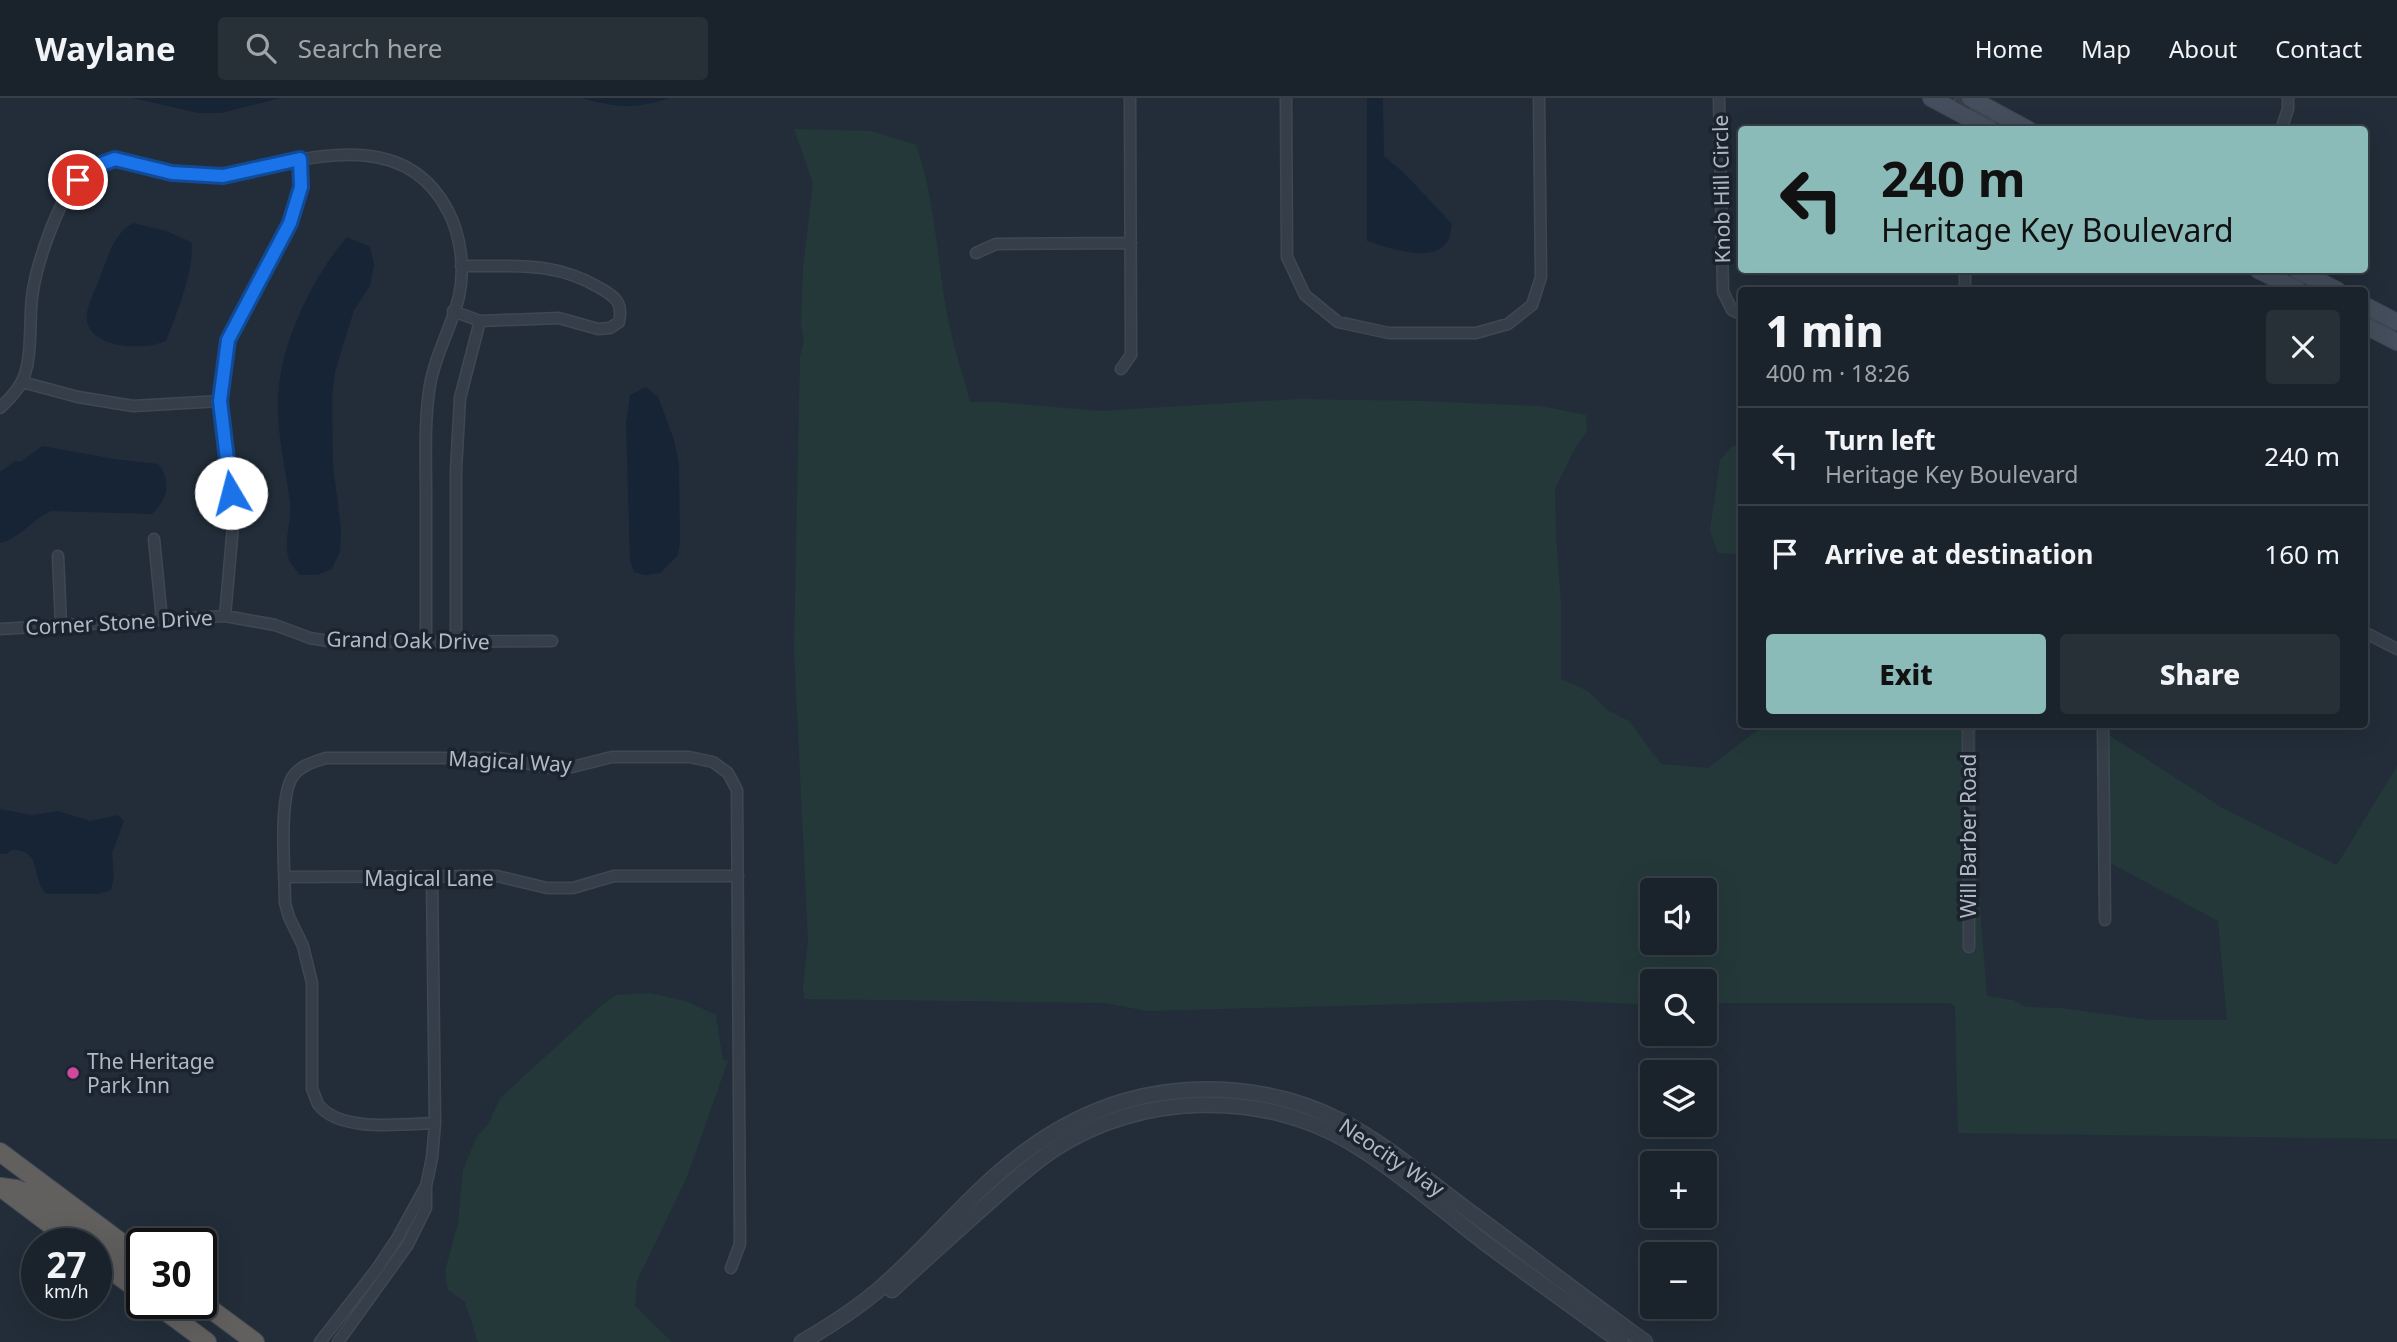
<!DOCTYPE html>
<html lang="en">
<head>
<meta charset="utf-8">
<style>
  :root { --surface:#1a222b; --page:#272f37; --text:#f1f3f6; --muted:#9fa4a9; --line:#383f47; --accent:#8bbbb9 }
  body { margin:0; font-family:"Noto Sans",sans-serif; background:var(--page); color:var(--text); height:100vh; display:flex; flex-direction:column; font-size:26px; white-space:nowrap }
  * { box-sizing:border-box; margin:0 }
  p { font-size:23px; color:var(--muted) }
  .icon { flex:none; width:38px; height:38px; fill:none; stroke:currentColor; stroke-width:2; stroke-linecap:round; stroke-linejoin:round }
  .map { position:relative; flex:1; overflow:hidden }
  .drawer { position:absolute; left:1738px; top:189px; width:630px; height:441px; display:flex; flex-direction:column; background:var(--surface); border-radius:7px; box-shadow:0 7px 28px #0002,0 0 0 2px var(--line) }
  .drawer>* { flex:none }
  .top-card { position:absolute; left:1738px; top:28px; width:630px; height:147px; border-radius:7px; box-shadow:0 7px 28px #0002,0 0 0 2px var(--line); background:#8bbbb9; color:#111; overflow:hidden }
  .controls { position:absolute; left:1640px; top:780px; display:grid; gap:14px }
  .controls a { display:grid; place-items:center; width:77px; height:77px; border-radius:7px; background:var(--surface); box-shadow:0 7px 28px #0002,0 0 0 2px var(--line); font-size:35px }
  .speed { position:absolute; left:21px; top:1130px; display:flex; gap:14px; font-size:35px; font-weight:700; text-align:center }
  .speed>* { display:grid; place-content:center; width:91px; height:91px; border-radius:50%; background:var(--surface); box-shadow:0 7px 28px #0002,0 0 0 2px var(--line); line-height:1 }
  .speed small { font-size:18px; font-weight:400 }
  .speed .limit { border:4px solid #111; border-radius:10px; background:#fff; color:#111 }
  .pin { position:absolute; display:grid; place-items:center; width:60px; height:60px; color:#fff; margin:-30px; border:4px solid #fff; border-radius:50%; box-shadow:0 2px 7px #0007 }
  .me { position:absolute; width:77px; margin:-38px; rotate:352deg; stroke-linejoin:round; filter:drop-shadow(0 0 5px #0008) }
  .turn { display:flex; align-items:center; gap:24px; height:147px; padding:0 28px; font-size:32px }
  .turn .icon { width:91px; height:91px; stroke-width:2.5 }
  .turn b { display:block; font-size:49px; line-height:60px }
  .round { display:grid; place-items:center; flex:none; width:74px; height:74px; border-radius:7px; background:var(--page) }
  .head { display:flex; align-items:center; justify-content:space-between; height:119px; padding:0 28px }
  h1 { font-size:42px; font-weight:800; line-height:52px }
  .action { display:flex; gap:14px; margin-top:auto; padding:14px 28px }
  .action a { flex:1; height:80px; border-radius:7px; background:var(--accent); color:#111; font-size:28px; font-weight:800; line-height:80px; text-align:center }
  .action a+a { background:var(--page); color:var(--text) }
  ul { padding:0; list-style:none }
  li { display:flex; align-items:center; gap:21px; height:98px; padding:0 28px; border-top:2px solid var(--line) }
  li div { flex:1 }
  li b { display:block; font-size:26px }
  li em { font-style:normal }
  header { display:flex; align-items:center; gap:42px; box-sizing:border-box; height:98px; padding:0 35px; background:var(--surface); border-bottom:2px solid var(--line) }
  header strong { font-size:33px }
  nav { display:flex; gap:38px; margin-inline-start:auto; font-size:24px }
  .search { width:490px; height:63px; background:var(--page); display:flex; align-items:center; gap:18px; box-sizing:border-box; padding:0 24px; border-radius:7px; color:var(--muted); font-size:26px }
  .map>svg:first-child { display:block }
  .green { fill:#24383a; fill-rule:evenodd }
  .water { fill:#162436 }
  .lines { fill:none; stroke-linecap:round; stroke-linejoin:round }
  .minor-casing { stroke:#3f4852; stroke-width:13 }
  .tertiary-casing { stroke:#3f4852; stroke-width:17 }
  .secondary-casing { stroke:#3f4852; stroke-width:18 }
  .trunk-casing { stroke:#414954; stroke-width:20 }
  .minor { stroke:#363f49; stroke-width:10 }
  .tertiary { stroke:#363f49; stroke-width:14 }
  .secondary { stroke:#444e5c; stroke-width:16 }
  .trunk { stroke:#62605e; stroke-width:18 }
  .route-casing { stroke:#114b97; stroke-width:18 }
  .route { stroke:#1a73e8; stroke-width:12 }
  .hotel-dot { fill:#d1479c; stroke:#1b242e; stroke-width:2.5 }
  .labels { text-anchor:middle; dominant-baseline:central; stroke-width:7; stroke-linejoin:round; paint-order:stroke }
  .street-label { font-size:21px; fill:#b1b9c5; stroke:#1b242e }
  .poi-label { font-size:21px; fill:#b1b9c5; stroke:#1b242e; text-anchor:start }
</style>
</head>
<body>
<header>
<strong>Waylane</strong>
<div class="search"><svg class="icon" aria-label="search" viewBox="0 0 24 24"><circle cx="10" cy="10" r="6"/><path d="M15 15l6 6"/></svg>Search here</div>
<nav><a>Home</a><a>Map</a><a>About</a><a>Contact</a></nav>
</header>
<div class="map">
<svg width="2397" height="1244" viewBox="0 0 2397 1244">
  <rect width="100%" height="100%" fill="#222d39"/>
  <!-- green -->
  <path class="green" d="M794,31l77,2 45,14c19,53 20,108 30,163 5,32 16,63 24,94h26l104,9 198,-12 124,2 118,5 46,9 1,16 -13,19 -19,39 1,47 5,68v75l27,12 19,19 22,11 32,43 47,4 56,-43h212v134l11,137 26,4 13,7 34,1 89,12h78l-9,-99 -117,-63v-128l123,79 113,56 60,-99v373l-439,-6 -3,-126 -4,-4h-246l-1,-21h-52v23l-101,-5 -404,11 -43,-8 -300,-4 -1,-12 5,-47 -14,-291 6,-292 4,-16 -3,-17 2,-56 10,-85zM1652,793h52v52h-52z
    M1732,348h9v108l-23,-1 -8,-22 10,-71z
    M651,895l37,9 28,13 7,45 5,1 -42,118 -49,102 -2,25 37,36h-194l-13,-40 -17,-12 -3,-19 13,-48 5,-53 13,-32 13,-15 11,-25 103,-94 13,-9z"/>
  <!-- water -->
  <path class="water" d="M132,0h149l-60,15h-22z
    M583,0h86c-31,11 -55,10 -86,0z
    M1367,0h16l1,58 21,18 47,50c-1,5 -2,12 -4,17 -15,24 -60,6 -81,0z
    M133,125l33,8 25,11c5,24 -16,76 -25,99 -7,2 -15,5 -22,5 -21,2 -61,-4 -57,-33 2,-13 11,-28 15,-41 7,-19 13,-39 31,-49z
    M347,139l23,10 4,18 -4,21 -16,24 -19,62 -3,25 1,68 8,64 -1,22 -8,18 -15,6h-17c-3,-4 -8,-10 -10,-13 -8,-18 2,-40 0,-59 -4,-34 -13,-66 -12,-101 0,-54 34,-125 69,-165z
    M646,289l12,10 16,43 5,23 1,79 -2,13 -18,18 -15,2 -11,-3 -4,-11 -4,-138 4,-28z
    M42,348l72,13 44,5c14,17 10,35 -6,50l-101,-3c-18,8 -32,28 -51,32v-71l15,-11 6,1z
    M0,711l32,6 26,-4 32,10 28,-6 6,6 -12,32 2,24 -3,13 -12,4h-53c-16,-18 -3,-45 -35,-44l-4,4h-7z"/>
  <g class="lines">
    <defs>
      <path id="minor" d="M1286,0l1,159 18,38 33,27 51,11h87l32,-9 24,-19 9,-28 -2,-179
        M1719,0l4,194 9,18 9,4
        M2281,32l7,-21v-11
        M976,155l20,-9 135,-1
        M461,168c52,1 92,-6 139,22 16,9 23,15 19,34l-9,6 -12,1 -39,-11 -79,3
        M1965,172v20
        M453,213l27,10 -20,77 -4,72v171
        M1121,271l10,-14 -1,-257
        M22,284l56,15 55,9 88,-5
        M0,310c7,-7 16,-15 21,-25 12,-21 8,-61 11,-86 4,-32 29,-110 56,-128 27,-18 56,0 84,4 28,4 55,2 82,-4 70,-15 154,-36 194,42 13,24 17,59 11,85 -7,31 -24,58 -29,89 -6,35 -4,73 -4,109 0,49 0,98 0,148
        M154,441l8,81
        M58,458l3,69
        M225,518l9,-101 -13,-114 7,-61 62,-117 11,-36 -1,-28
        M0,531l225,-13 50,9 35,13 24,4 218,-1
        M2364,534l33,17
        M1968,626l1,223
        M2103,626l2,196
        M285,779l212,-1 50,12h26l41,-12h124
        M435,1025c-32,1 -96,10 -117,-19 -2,-4 -4,-11 -6,-15v-106l-9,-37 -14,-29 -4,-14c0,-28 -7,-106 8,-127 8,-11 21,-14 33,-18h173l52,10 21,-1 40,-10h77l24,5 15,11 9,17 3,454 -9,24
        M320,1244l56,-72 22,-33 28,-51
        M338,1244l69,-96 19,-38v-22l6,-28 3,-35 -3,-246"/>
      <path id="tertiary" d="M1962,0l1,17
        M892,1192c28,-26 57,-52 86,-78 25,-22 49,-45 78,-64 85,-55 204,-58 292,-7 49,29 92,67 136,101 45,34 92,66 137,100
        M802,1244c26,-15 51,-31 74,-50 50,-42 90,-95 142,-135 31,-24 69,-45 107,-56 69,-20 152,-14 216,20 44,23 82,56 121,85 61,45 121,91 183,136"/>
      <path id="secondary" d="M1931,0l60,32
        M1970,0l59,32
        M2258,172l40,20
        M2297,172l40,20
        M2364,207l33,17
        M2364,227l33,17"/>
      <path id="trunk" d="M0,1054l142,106
        M1,1089l15,2 20,7 76,58 30,11
        M3,1091l73,55
        M96,1161l46,34
        M201,1204l54,40
        M156,1206l51,38"/>
    </defs>
    <!-- minor casing -->
    <use href="#minor" class="minor-casing"/>
    <!-- tertiary casing -->
    <use href="#tertiary" class="tertiary-casing"/>
    <!-- secondary casing -->
    <use href="#secondary" class="secondary-casing"/>
    <!-- trunk casing -->
    <use href="#trunk" class="trunk-casing"/>
    <!-- minor -->
    <use href="#minor" class="minor"/>
    <!-- tertiary -->
    <use href="#tertiary" class="tertiary"/>
    <!-- secondary -->
    <use href="#secondary" class="secondary"/>
    <!-- trunk -->
    <use href="#trunk" class="trunk"/>
  </g>
  <g class="lines">
    <defs>
      <path id="route" d="M78,82l10,-11 27,-10 57,14 51,3 77,-17 1,28 -11,36 -62,117 -8,61 11,92"/>
    </defs>
    <!-- route casing -->
    <use href="#route" class="route-casing"/>
    <!-- route -->
    <use href="#route" class="route"/>
  </g>
  <!-- markers -->
  <circle class="hotel-dot" cx="73" cy="975" r="7"/>
  <g class="labels">
    <!-- street labels -->
    <g class="street-label">
      <text transform="translate(1721 91) rotate(-91)">Knob Hill Circle</text>
      <text transform="translate(119 524) rotate(-3)">Corner Stone Drive</text>
      <text transform="translate(408 542) rotate(1)">Grand Oak Drive</text>
      <text transform="translate(510 663) rotate(3)">Magical Way</text>
      <text transform="translate(1968 738) rotate(-90)">Will Barber Road</text>
      <text x="429" y="780">Magical Lane</text>
      <text transform="translate(1392 1059) rotate(34)">Neocity Way</text>
    </g>
    <!-- poi labels -->
    <g class="poi-label">
      <text x="87" y="963">The Heritage<tspan x="87" dy="24">Park Inn</tspan></text>
    </g>
  </g>
</svg>
<div class="controls">
<a><svg class="icon" aria-label="sound" viewBox="0 0 24 24"><path d="M4 9h4l5-4v14l-5-4H4zM17 9q2 3 0 6"/></svg></a>
<a><svg class="icon" aria-label="search" viewBox="0 0 24 24"><circle cx="10" cy="10" r="6"/><path d="M15 15l6 6"/></svg></a>
<a><svg class="icon" aria-label="layers" viewBox="0 0 24 24"><path d="M12 4l9 5-9 5-9-5zM3 14l9 5 9-5"/></svg></a>
<a>+</a>
<a>−</a>
</div>
<div class="speed"><div>27<small>km/h</small></div><div class="limit">30</div></div>
<div class="pin" style="left:78px;top:82px;background:#d93025"><svg class="icon" aria-label="arrive" viewBox="0 0 24 24"><path d="M6 21V4h12l-3 4 3 4H6"/></svg></div>
<svg class="me" style="left:231px;top:395px" viewBox="-20 -20 40 40"><circle r="19" fill="#fff"/><path d="M0-13L10 11 0 6-10 11z" fill="#1a73e8"/></svg>
<div class="top-card">
<div class="turn"><svg class="icon" aria-label="left" viewBox="0 0 24 24"><path d="M17 20v-9H6M10 6l-5 5 5 5"/></svg><div><b>240 m</b>Heritage Key Boulevard</div></div>
</div>
<section class="drawer">
<div class="head"><div><h1>1 min</h1><p>400 m · 18:26</p></div><a class="round"><svg class="icon" aria-label="close" viewBox="0 0 24 24"><path d="M6 6l12 12M18 6L6 18"/></svg></a></div>
<ul>
<li><svg class="icon" aria-label="left" viewBox="0 0 24 24"><path d="M17 20v-9H6M10 6l-5 5 5 5"/></svg><div><b>Turn left</b><p>Heritage Key Boulevard</p></div><em>240 m</em></li>
<li><svg class="icon" aria-label="arrive" viewBox="0 0 24 24"><path d="M6 21V4h12l-3 4 3 4H6"/></svg><div><b>Arrive at destination</b></div><em>160 m</em></li>
</ul>
<div class="action"><a>Exit</a><a>Share</a></div>
</section>
</div>
</body>
</html>
